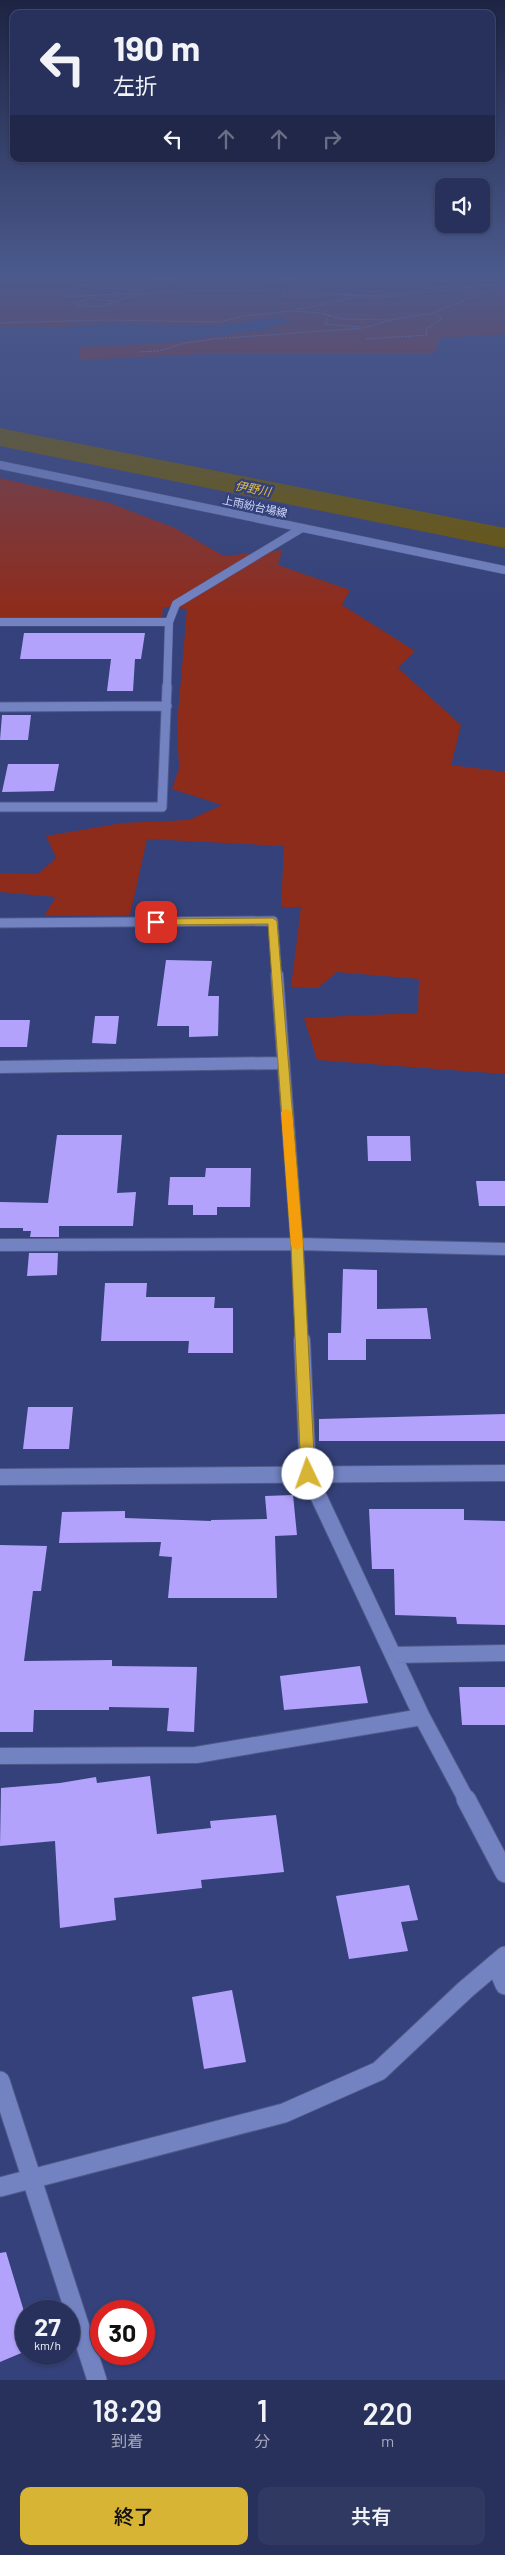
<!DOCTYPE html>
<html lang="ja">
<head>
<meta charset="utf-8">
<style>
  :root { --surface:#28315c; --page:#303962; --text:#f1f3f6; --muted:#a5a9bb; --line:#444c72; --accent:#d8b434 }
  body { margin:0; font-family:Barlow,"Noto Sans JP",sans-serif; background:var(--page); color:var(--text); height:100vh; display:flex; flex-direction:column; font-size:19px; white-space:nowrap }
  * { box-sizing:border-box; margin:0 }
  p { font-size:16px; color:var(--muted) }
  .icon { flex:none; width:28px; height:28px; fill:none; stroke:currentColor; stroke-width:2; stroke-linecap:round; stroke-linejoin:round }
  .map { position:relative; height:2380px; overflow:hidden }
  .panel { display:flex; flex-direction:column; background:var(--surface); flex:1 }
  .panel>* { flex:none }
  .guide { position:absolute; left:10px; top:10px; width:485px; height:152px; border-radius:10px; box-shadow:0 1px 4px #0004,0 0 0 1px var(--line); background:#28315c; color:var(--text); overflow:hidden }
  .tools { position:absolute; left:435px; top:178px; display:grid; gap:10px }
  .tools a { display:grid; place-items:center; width:55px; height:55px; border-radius:10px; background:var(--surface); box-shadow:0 1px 4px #0004,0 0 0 1px var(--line); font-size:25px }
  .speed { position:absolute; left:15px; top:2300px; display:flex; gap:10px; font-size:25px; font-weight:700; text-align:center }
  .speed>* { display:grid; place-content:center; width:65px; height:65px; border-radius:50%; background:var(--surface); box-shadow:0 1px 4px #0004,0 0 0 1px var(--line); line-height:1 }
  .speed small { font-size:12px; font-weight:400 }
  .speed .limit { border:8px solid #d22; background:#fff; color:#111 }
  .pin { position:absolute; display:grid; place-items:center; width:42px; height:42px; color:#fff; margin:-21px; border-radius:10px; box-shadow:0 2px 8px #0006 }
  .me { position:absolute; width:55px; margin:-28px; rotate:357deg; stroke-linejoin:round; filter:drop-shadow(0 0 4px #0008) }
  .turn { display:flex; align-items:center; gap:18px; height:105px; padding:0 20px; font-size:22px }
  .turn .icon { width:65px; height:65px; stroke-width:2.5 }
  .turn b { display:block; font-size:35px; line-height:42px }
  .lanes { display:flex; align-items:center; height:48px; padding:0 20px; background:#0003; justify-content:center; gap:25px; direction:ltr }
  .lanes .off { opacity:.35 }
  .eta { display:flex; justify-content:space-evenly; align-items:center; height:85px; text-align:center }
  .eta b { font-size:30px; font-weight:600; line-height:35px }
  .action { display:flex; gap:10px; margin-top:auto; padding:10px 20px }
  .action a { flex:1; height:58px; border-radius:10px; background:var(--accent); color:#111; font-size:20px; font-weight:600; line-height:58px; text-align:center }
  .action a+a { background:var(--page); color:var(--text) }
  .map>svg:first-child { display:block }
  .green { fill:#8e2c1c }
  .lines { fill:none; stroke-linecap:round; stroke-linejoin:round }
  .river { fill:#6c5702; fill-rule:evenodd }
  .building { fill:#b3a2fb }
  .lane-casing { stroke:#4f5989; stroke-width:21 }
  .street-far4-casing { stroke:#4f5989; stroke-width:9 }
  .street-far3-casing { stroke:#4f5989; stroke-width:11 }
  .street-far2-casing { stroke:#4f5989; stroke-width:14 }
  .street-far1-casing { stroke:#4f5989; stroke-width:18 }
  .street-casing { stroke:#4f5989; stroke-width:21 }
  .secondary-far1-casing { stroke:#4f5989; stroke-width:9 }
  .secondary-casing { stroke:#4f5989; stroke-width:21 }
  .path { stroke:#7985b4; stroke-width:1; stroke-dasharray:2.5 1; stroke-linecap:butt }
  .lane { stroke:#7383c2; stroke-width:19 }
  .street-far4 { stroke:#7383c2; stroke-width:8 }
  .street-far3 { stroke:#7383c2; stroke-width:9 }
  .street-far2 { stroke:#7383c2; stroke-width:12 }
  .street-far1 { stroke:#7383c2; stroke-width:16 }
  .street { stroke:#7383c2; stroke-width:19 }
  .secondary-far1 { stroke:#7383c2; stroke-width:8 }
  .secondary { stroke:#7383c2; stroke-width:19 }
  .route { fill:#d8b434; stroke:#8c7522 }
  .slow { fill:#f59e0b }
  .labels { text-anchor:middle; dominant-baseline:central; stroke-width:5; stroke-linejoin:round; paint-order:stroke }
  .far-street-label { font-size:11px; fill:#d1dcfe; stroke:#35417a }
  .far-water-label { font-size:12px; font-style:italic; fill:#e5be38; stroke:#35417a }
</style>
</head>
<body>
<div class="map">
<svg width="505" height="2380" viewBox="0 0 505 2380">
  <rect width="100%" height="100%" fill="#35417a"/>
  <!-- green -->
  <path class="green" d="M0,276h505v58l-65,4 -6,15h-210l-145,7v-13l84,-4 102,-13 25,-9 -11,-4 -64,9 -110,-2 -57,4 -48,-1z
    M0,478l110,25 65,25 49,28 58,-6 -4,15 72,25 -8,15 73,46 -17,17 63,57 -10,40 54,7v302l-188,-14 -13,-42 114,-5 1,-34 -82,-7 -19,16 -27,-1 10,-80h-20l3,-61 -137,-7 -17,76 -86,1 12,-19 -56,-5v-19l38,1 18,-16 -10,-22 77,-13 66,-3 33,-15 -50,-16 7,-21 -2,-43 10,-116 -24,-2 -1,11 -162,-1z"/>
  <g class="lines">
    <!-- river -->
    <path class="river" d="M0,428l505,100v20l-505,-102z"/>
  </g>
  <!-- building -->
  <path class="building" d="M24,633h121l-4,26h-6l-2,32h-26l4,-32h-91z
    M2,715h29l-3,25h-28z
    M8,764h51l-5,27 -52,1z
    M166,960l46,1 -4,35h11l-1,40 -29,1v-11h-32z
    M95,1016h24l-3,28 -24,-1z
    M0,1020h30l-3,27h-27z
    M57,1135h65l-5,58 19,-1 -3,34h-74v11h-29l1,-6h-8v-3h-23v-26l48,1z
    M367,1136h43l1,25h-43z
    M206,1168h45l-1,39h-33v8h-24v-10h-25l2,-28h35z
    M476,1181h29v25h-26z
    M29,1253h29l-1,22 -30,1z
    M343,1269l34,1v39l50,-1 4,31h-65v21h-38v-27h13z
    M105,1283h42l-1,14h69l-1,11h19v45h-45l1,-12h-88z
    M28,1407h45l-4,42h-46z
    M505,1414v27h-186v-22z
    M293,1495l4,40 -22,1 2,62h-109l4,-41 -13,-1 2,-14 -102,1 3,-31 63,-1v7l86,3v-1l56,-1 -2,-23z
    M369,1509h95v11l41,1v104l-48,-1 -1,-7 -61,-2 -1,-46h-22z
    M0,1545l47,1 -6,45h-8l-9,70 88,-1v6l85,1 -3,65 -27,-1 2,-23 -60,-1v3h-75l-1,22h-33z
    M360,1666l8,37 -84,7 -4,-34z
    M459,1687h46v38h-43z
    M150,1776l7,58 54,-6 -1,-7 66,-6 8,57 -83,8 1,8 -88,10 2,22 -56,8 -5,-87 -55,5 1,-58 59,-5 36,-6 1,6z
    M409,1885l9,35 -17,2 7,29 -59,8 -13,-63z
    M232,1990l14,72 -42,7 -12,-72z
    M6,2252l20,66v33l-26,11v-109z"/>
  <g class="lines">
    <defs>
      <path id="lane" d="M496,1964l9,21"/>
      <path id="street-far4" d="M0,622h169
        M167,687l2,-65 7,-18 126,-76"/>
      <path id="street-far3" d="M0,707l167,-1
        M0,807h162l5,-121
        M0,923l273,-2 4,55"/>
      <path id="street-far2" d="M277,975l20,269 5,97
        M0,1067l282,-4
        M0,1245l297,-1 208,5"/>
      <path id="street-far1" d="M302,1340l6,134 114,243 45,84
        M0,1477l505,-4
        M393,1655l112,-2
        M0,1756l196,-1 226,-38"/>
      <path id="street" d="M466,1799l39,74
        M0,2081l97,299"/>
      <path id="secondary-far1" d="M0,465l505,105"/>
      <path id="secondary" d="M0,2187l284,-74 95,-42 86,-81 40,-34"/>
    </defs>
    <!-- lane casing -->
    <use href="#lane" class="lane-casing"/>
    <!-- street-far4 casing -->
    <use href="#street-far4" class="street-far4-casing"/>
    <!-- street-far3 casing -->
    <use href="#street-far3" class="street-far3-casing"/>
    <!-- street-far2 casing -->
    <use href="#street-far2" class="street-far2-casing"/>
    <!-- street-far1 casing -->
    <use href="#street-far1" class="street-far1-casing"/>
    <!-- street casing -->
    <use href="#street" class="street-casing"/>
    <!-- secondary-far1 casing -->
    <use href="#secondary-far1" class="secondary-far1-casing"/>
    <!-- secondary casing -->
    <use href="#secondary" class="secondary-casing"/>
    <!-- path -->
    <path class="path" d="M142,276l29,4 -4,4 -25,6
      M0,282l57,-1 40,7 45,2 4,3
      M501,284l-126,14 -38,-4 41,2 54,-8z
      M244,289l55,-13
      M62,297l79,-4
      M116,301l-26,-2 -17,4c34,11 44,-7 75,-10 43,-4 88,-2 132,-3l6,2 -3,3c13,6 38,-1 54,-1
      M295,310l63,-13
      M329,315l-4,9 34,3
      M0,323l105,-3 113,2 27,-6 47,-5 29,2 20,6 50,1
      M366,339l61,-4 -1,-6 15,-10 -8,-6
      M139,352l20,-1 26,-8 28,-4 151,-11 27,-8 42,-7 72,-29"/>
    <!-- lane -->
    <use href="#lane" class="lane"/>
    <!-- street-far4 -->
    <use href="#street-far4" class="street-far4"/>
    <!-- street-far3 -->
    <use href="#street-far3" class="street-far3"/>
    <!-- street-far2 -->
    <use href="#street-far2" class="street-far2"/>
    <!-- street-far1 -->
    <use href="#street-far1" class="street-far1"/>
    <!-- street -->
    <use href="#street" class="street"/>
    <!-- secondary-far1 -->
    <use href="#secondary-far1" class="secondary-far1"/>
    <!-- secondary -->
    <use href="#secondary" class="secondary"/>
  </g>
  <!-- sky -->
  <linearGradient id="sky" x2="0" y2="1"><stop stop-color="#1d2443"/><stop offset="0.45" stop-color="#4b5a8d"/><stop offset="1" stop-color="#4b5a8d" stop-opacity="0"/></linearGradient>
  <rect width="505" height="609" fill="url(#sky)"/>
  <!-- route -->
  <path class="route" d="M273,918l4,3 26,323 12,230 -7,5 -7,-5 -10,-230 -23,-320 -112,1 -5,-3 5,-3z"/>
  <!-- slow -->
  <path class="slow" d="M286,1109l6,3 11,134 -6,4 -6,-4 -10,-134z"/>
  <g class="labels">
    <!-- far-street labels -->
    <g class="far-street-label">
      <text transform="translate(255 506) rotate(12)">上雨紛台場線</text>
    </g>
    <!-- far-water labels -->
    <g class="far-water-label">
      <text transform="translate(253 488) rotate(11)">伊野川</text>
    </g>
  </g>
</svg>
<div class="tools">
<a><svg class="icon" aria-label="sound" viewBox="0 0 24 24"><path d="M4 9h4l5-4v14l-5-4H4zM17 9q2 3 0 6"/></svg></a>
</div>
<div class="speed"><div>27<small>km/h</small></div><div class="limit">30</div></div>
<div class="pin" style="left:156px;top:922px;background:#d93025"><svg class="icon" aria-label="arrive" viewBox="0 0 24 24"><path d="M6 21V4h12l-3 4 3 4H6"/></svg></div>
<svg class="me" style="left:308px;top:1474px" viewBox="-20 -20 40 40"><circle r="19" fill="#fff"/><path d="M0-13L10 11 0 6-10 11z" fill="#d8b434"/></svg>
<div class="guide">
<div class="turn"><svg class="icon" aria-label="left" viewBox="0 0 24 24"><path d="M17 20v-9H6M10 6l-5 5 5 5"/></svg><div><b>190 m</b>左折</div></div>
<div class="lanes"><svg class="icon" aria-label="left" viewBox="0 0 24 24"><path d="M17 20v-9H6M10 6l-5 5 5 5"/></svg><svg class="icon off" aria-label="ahead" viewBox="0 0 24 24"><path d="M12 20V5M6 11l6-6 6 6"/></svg><svg class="icon off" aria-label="ahead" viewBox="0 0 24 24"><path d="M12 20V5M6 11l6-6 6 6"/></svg><svg class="icon off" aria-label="right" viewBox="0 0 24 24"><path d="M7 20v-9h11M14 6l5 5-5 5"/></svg></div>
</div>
</div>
<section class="panel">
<div class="eta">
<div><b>18:29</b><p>到着</p></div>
<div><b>1</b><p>分</p></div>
<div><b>220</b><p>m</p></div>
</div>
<div class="action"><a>終了</a><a>共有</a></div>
</section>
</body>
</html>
